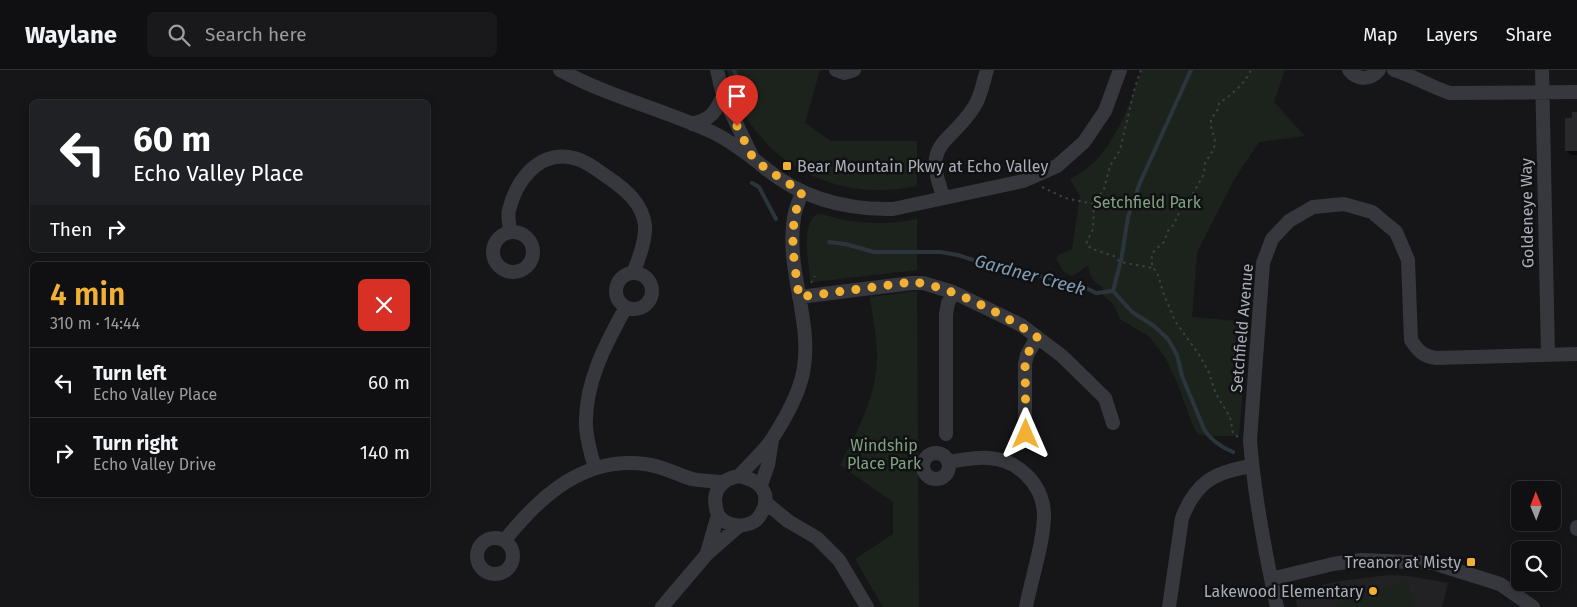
<!DOCTYPE html>
<html lang="en">
<head>
<meta charset="utf-8">
<style>
  :root { --surface:#101012; --page:#19191b; --text:#f1f3f6; --muted:#9c9d9f; --line:#303032; --accent:#f2b134 }
  body { margin:0; font-family:"Fira Sans",sans-serif; background:var(--page); color:var(--text); height:100vh; display:flex; flex-direction:column; font-size:19px; white-space:nowrap }
  * { box-sizing:border-box; margin:0 }
  p { font-size:16px; color:var(--muted) }
  .icon { flex:none; width:28px; height:28px; fill:none; stroke:currentColor; stroke-width:2; stroke-linecap:round; stroke-linejoin:round }
  .map { position:relative; flex:1; overflow:hidden }
  .panel { position:absolute; left:30px; top:192px; width:400px; height:235px; display:flex; flex-direction:column; background:var(--surface); border-radius:8px; box-shadow:0 2px 12px #0003,0 0 0 1px var(--line) }
  .panel>* { flex:none }
  .hud { position:absolute; left:30px; top:30px; width:400px; height:152px; border-radius:8px; box-shadow:0 2px 12px #0003,0 0 0 1px var(--line); background:#202124; color:#fff; overflow:hidden }
  .needle { width:32px; rotate:359deg }
  .buttons { position:absolute; left:1511px; top:411px; display:grid; gap:10px }
  .buttons a { display:grid; place-items:center; width:50px; height:50px; border-radius:8px; background:var(--surface); box-shadow:0 2px 12px #0003,0 0 0 1px var(--line); font-size:25px }
  .pin { position:absolute; display:grid; place-items:center; width:42px; height:42px; color:#fff; margin:-51px -21px; border-radius:50% 50% 50% 0; rotate:-45deg; box-shadow:0 0 5px #0007 }
  .pin .icon { rotate:45deg }
  .me { position:absolute; width:55px; margin:-28px; rotate:0deg; stroke-linejoin:round; filter:drop-shadow(0 0 4px #0008) }
  .turn { display:flex; align-items:center; gap:18px; height:105px; padding:0 20px; font-size:22px }
  .turn .icon { width:65px; height:65px; stroke-width:2.5 }
  .turn b { display:block; font-size:35px; line-height:42px }
  .then { display:flex; align-items:center; height:48px; padding:0 20px; background:#0003; gap:10px; font-size:19px }
  .round { display:grid; place-items:center; flex:none; width:52px; height:52px; border-radius:8px; background:var(--page) }
  .summary { display:flex; align-items:center; justify-content:space-between; height:85px; padding:0 20px }
  h1 { font-size:30px; font-weight:600; line-height:38px; color:var(--accent) }
  ul { padding:0; list-style:none }
  li { display:flex; align-items:center; gap:15px; height:70px; padding:0 20px; border-top:1px solid var(--line) }
  li div { flex:1 }
  li b { display:block; font-size:19px }
  li em { font-style:normal }
  header { display:flex; align-items:center; gap:30px; box-sizing:border-box; height:70px; padding:0 25px; background:var(--surface); border-bottom:1px solid var(--line) }
  header strong { font-size:24px }
  nav { display:flex; gap:28px; margin-inline-start:auto; font-size:18px }
  .search { width:350px; height:45px; background:var(--page); display:flex; align-items:center; gap:12px; box-sizing:border-box; padding:0 18px; border-radius:8px; color:var(--muted); font-size:19px }
  .map>svg:first-child { display:block }
  .built { fill:#222225 }
  .green { fill:#1c231d }
  .shadow { fill:#0007 }
  .lines { fill:none; stroke-linecap:round; stroke-linejoin:round }
  .stream { stroke:#2c353c; stroke-width:4 }
  .building { fill:#29292c }
  .path { stroke:#3d3f44; stroke-width:2; stroke-dasharray:2.5 4; stroke-linecap:butt }
  .minor { stroke:#37383d; stroke-width:14 }
  .route { stroke:#f2b134; stroke-width:9; stroke-dasharray:0 16.2 }
  .poi-dot { fill:#f2b134; stroke:#111113; stroke-width:2 }
  .labels { text-anchor:middle; dominant-baseline:central; stroke-width:5; stroke-linejoin:round; paint-order:stroke }
  .poi-label { font-size:16px; fill:#a8adb8; stroke:#111113; text-anchor:end }
  .park-label { font-size:16px; fill:#7fa381; stroke:#111113 }
  .street-label { font-size:16px; fill:#a8adb8; stroke:#111113 }
  .water-label { font-size:18px; font-style:italic; fill:#7f9bb3; stroke:#111113 }
</style>
</head>
<body>
<header>
<strong>Waylane</strong>
<div class="search"><svg class="icon" aria-label="search" viewBox="0 0 24 24"><circle cx="10" cy="10" r="6"/><path d="M15 15l6 6"/></svg>Search here</div>
<nav><a>Map</a><a>Layers</a><a>Share</a></nav>
</header>
<div class="map">
<svg width="1577" height="537" viewBox="0 0 1577 537">
  <rect width="100%" height="100%" fill="#161618"/>
  <!-- built -->
  <path class="built" d="M1389,505l19,1 40,7 -6,24h-145l-1,-9 3,-6 4,-2 36,-9z"/>
  <!-- green -->
  <path class="green" d="M727,0h93l-15,53 26,18h86v45c-85,19 -170,-29 -190,-116z
    M1142,0h143l-11,32 31,34 -46,6 -24,36 -38,74 -5,65 56,5 -9,114h-31l-10,-2 -5,-8 -17,-46 -11,-23 -15,-20 -30,-18 -6,-14 -11,-10v-7c-9,-6 -13,-10 -14,-21l-3,-1 -10,8 -5,2 -8,-5 -7,-13 2,-3 14,-6 8,-53 -10,-17c42,-20 57,-69 72,-109z
    M818,144c9,0 18,5 27,6 24,4 48,4 72,-1v51l-103,12 -4,-2c-1,-16 -10,-59 8,-66z
    M917,221l2,316h-36l-28,-48 38,-25v-32l-53,-37c18,-35 39,-73 37,-114 -1,-18 -5,-36 -7,-54z
    M1407,510l9,27h-84z"/>
  <!-- shadow -->
  <path class="shadow" d="M1577,44v41h-6l-5,-4 8,-31z"/>
  <g class="lines">
    <!-- stream -->
    <path class="stream" d="M734,0l9,22
      M752,113l7,4 17,32
      M829,172l16,2 29,8h66l18,3 45,15 33,5 46,11 14,7 17,-2 19,21 22,14 14,13 9,16 5,21 22,53c7,12 17,18 29,23
      M1121,191l7,-44 11,-32 52,-115
      M1113,221l7,-27"/>
  </g>
  <!-- building -->
  <path class="building" d="M1572,42h5v39h-12v-33h7z"/>
  <g class="lines">
    <!-- path -->
    <path class="path" d="M1141,0l-6,17 -15,63 -10,16 -6,23 -10,15 -1,25 -7,15 6,5 22,7 6,6 33,6
      M1042,117l23,11 29,6
      M811,213l4,-7
      M1238,367l-5,-4 -3,-16 -14,-23 -7,-21 -9,-17 -25,-35 -12,-29 -6,-20 -4,-4 -2,-8 3,-9 10,-9 4,-11 6,-7 5,-11 8,-9 17,-30 1,-11 9,-14 1,-8 -4,-15v-7l7,-10 1,-6c13,-8 26,-20 32,-33"/>
    <!-- minor -->
    <path class="minor" d="M560,0c47,26 102,39 152,62 19,9 37,23 53,36 36,30 81,42 128,41l130,-28 34,-15 27,-24 21,-31 15,-41
      M717,0l6,26 29,60
      M836,0l8,3 10,-3
      M1349,0c9,11 22,10 30,0
      M1394,0c20,6 37,17 56,23l127,-1
      M1542,0l6,284
      M692,54c19,-5 23,-11 31,-28
      M944,128c-23,-57 5,-52 30,-91 7,-10 9,-25 13,-37
      M510,162c0,-6 -3,-16 -1,-22 7,-28 27,-57 60,-53 15,2 28,13 40,21 17,12 33,25 36,47 1,16 -6,34 -12,48
      M493 182a20 20 0 1 1 40 0a20 20 0 1 1-40 0Z
      M616 221a18 18 0 1 1 36 0a18 18 0 1 1-36 0Z
      M799,227l113,-14h11l30,9 68,33 41,31 43,42 8,25
      M946,364v-120l2,-11 5,-11
      M1025,364v-70l2,-9 10,-18
      M923 396a13 13 0 1 1 26 0a13 13 0 1 1-26 0Z
      M949,392c13,-2 26,-5 39,-4 30,1 56,27 56,58 0,26 -13,64 -18,91
      M595,398c-4,-13 -8,-27 -9,-41 -2,-43 20,-84 40,-120
      M739,406c10,-12 25,-24 33,-37 11,-17 25,-42 30,-62 13,-52 -17,-106 -8,-159 1,-9 5,-17 8,-26
      M739,406c22,4 35,19 20,41 -9,12 -33,11 -41,-2 0,0 -2,-7 -2,-7 -4,-18 6,-29 23,-32z
      M761,415l7,-20 4,-25
      M765,432l23,19 29,17 22,22 28,47
      M1577,457v2
      M477 486a18 18 0 1 1 36 0a18 18 0 1 1-36 0Z
      M505,470c35,-44 79,-84 140,-76 17,2 31,10 47,15 9,2 21,2 30,3
      M707,483l11,-38
      M1271,509l62,-15 28,-4 72,3 67,21 33,23
      M662,537l45,-53 32,-28
      M1169,537l13,-89c14,-36 32,-46 70,-52
      M1277,537c-12,-55 -23,-111 -27,-167l13,-177 9,-24 17,-18 24,-14 31,-3 28,8 24,20 12,28 3,80c7,11 12,16 25,18l141,-4"/>
  </g>
  <g class="lines">
    <!-- route -->
    <path class="route" d="M737,56l15,30 13,12 37,24c-15,38 -8,66 -3,105l113,-15c34,2 97,35 125,55l-10,18 -2,9 1,70"/>
  </g>
  <!-- markers -->
  <g class="poi-dot">
    <rect x="782" y="91" width="10" height="10" rx="2.5"/>
    <rect x="1466" y="487" width="10" height="10" rx="2.5"/>
    <circle cx="1373" cy="521" r="5"/>
  </g>
  <g class="labels">
    <!-- poi labels -->
    <g class="poi-label">
      <text x="797" y="96" text-anchor="start">Bear Mountain Pkwy at Echo Valley</text>
      <text x="1461" y="492">Treanor at Misty</text>
      <text x="1363" y="521">Lakewood Elementary</text>
    </g>
    <!-- park labels -->
    <g class="park-label">
      <text x="1147" y="132">Setchfield Park</text>
      <text x="884" y="375">Windship<tspan x="884" dy="18">Place Park</tspan></text>
    </g>
    <!-- street labels -->
    <g class="street-label">
      <text transform="translate(1527 143) rotate(-91)">Goldeneye Way</text>
      <text transform="translate(1242 258) rotate(-85)">Setchfield Avenue</text>
    </g>
    <!-- water labels -->
    <g class="water-label">
      <text transform="translate(1030 205) rotate(15)">Gardner Creek</text>
    </g>
  </g>
</svg>
<div class="buttons">
<a><svg class="needle" viewBox="-14 -14 28 28"><path d="M0-13l5 13h-10z" fill="#e53935"/><path d="M0 13l5-13h-10z" fill="#9c9d9f"/></svg></a>
<a><svg class="icon" aria-label="search" viewBox="0 0 24 24"><circle cx="10" cy="10" r="6"/><path d="M15 15l6 6"/></svg></a>
</div>
<div class="pin" style="left:737px;top:56px;background:#d93025"><svg class="icon" aria-label="arrive" viewBox="0 0 24 24"><path d="M6 21V4h12l-3 4 3 4H6"/></svg></div>
<svg class="me" style="left:1026px;top:364px" viewBox="-20 -20 40 40"><path d="M0-17L14 15 0 8-14 15z" fill="#f2b134" stroke="#fff" stroke-width="4"/></svg>
<div class="hud">
<div class="turn"><svg class="icon" aria-label="left" viewBox="0 0 24 24"><path d="M17 20v-9H6M10 6l-5 5 5 5"/></svg><div><b>60 m</b>Echo Valley Place</div></div>
<div class="then">Then<svg class="icon" aria-label="right" viewBox="0 0 24 24"><path d="M7 20v-9h11M14 6l5 5-5 5"/></svg></div>
</div>
<section class="panel">
<div class="summary"><div><h1>4 min</h1><p>310 m · 14:44</p></div><a class="round" style="background:#d93025;color:#fff"><svg class="icon" aria-label="close" viewBox="0 0 24 24"><path d="M6 6l12 12M18 6L6 18"/></svg></a></div>
<ul>
<li><svg class="icon" aria-label="left" viewBox="0 0 24 24"><path d="M17 20v-9H6M10 6l-5 5 5 5"/></svg><div><b>Turn left</b><p>Echo Valley Place</p></div><em>60 m</em></li>
<li><svg class="icon" aria-label="right" viewBox="0 0 24 24"><path d="M7 20v-9h11M14 6l5 5-5 5"/></svg><div><b>Turn right</b><p>Echo Valley Drive</p></div><em>140 m</em></li>
</ul>
</section>
</div>
</body>
</html>
